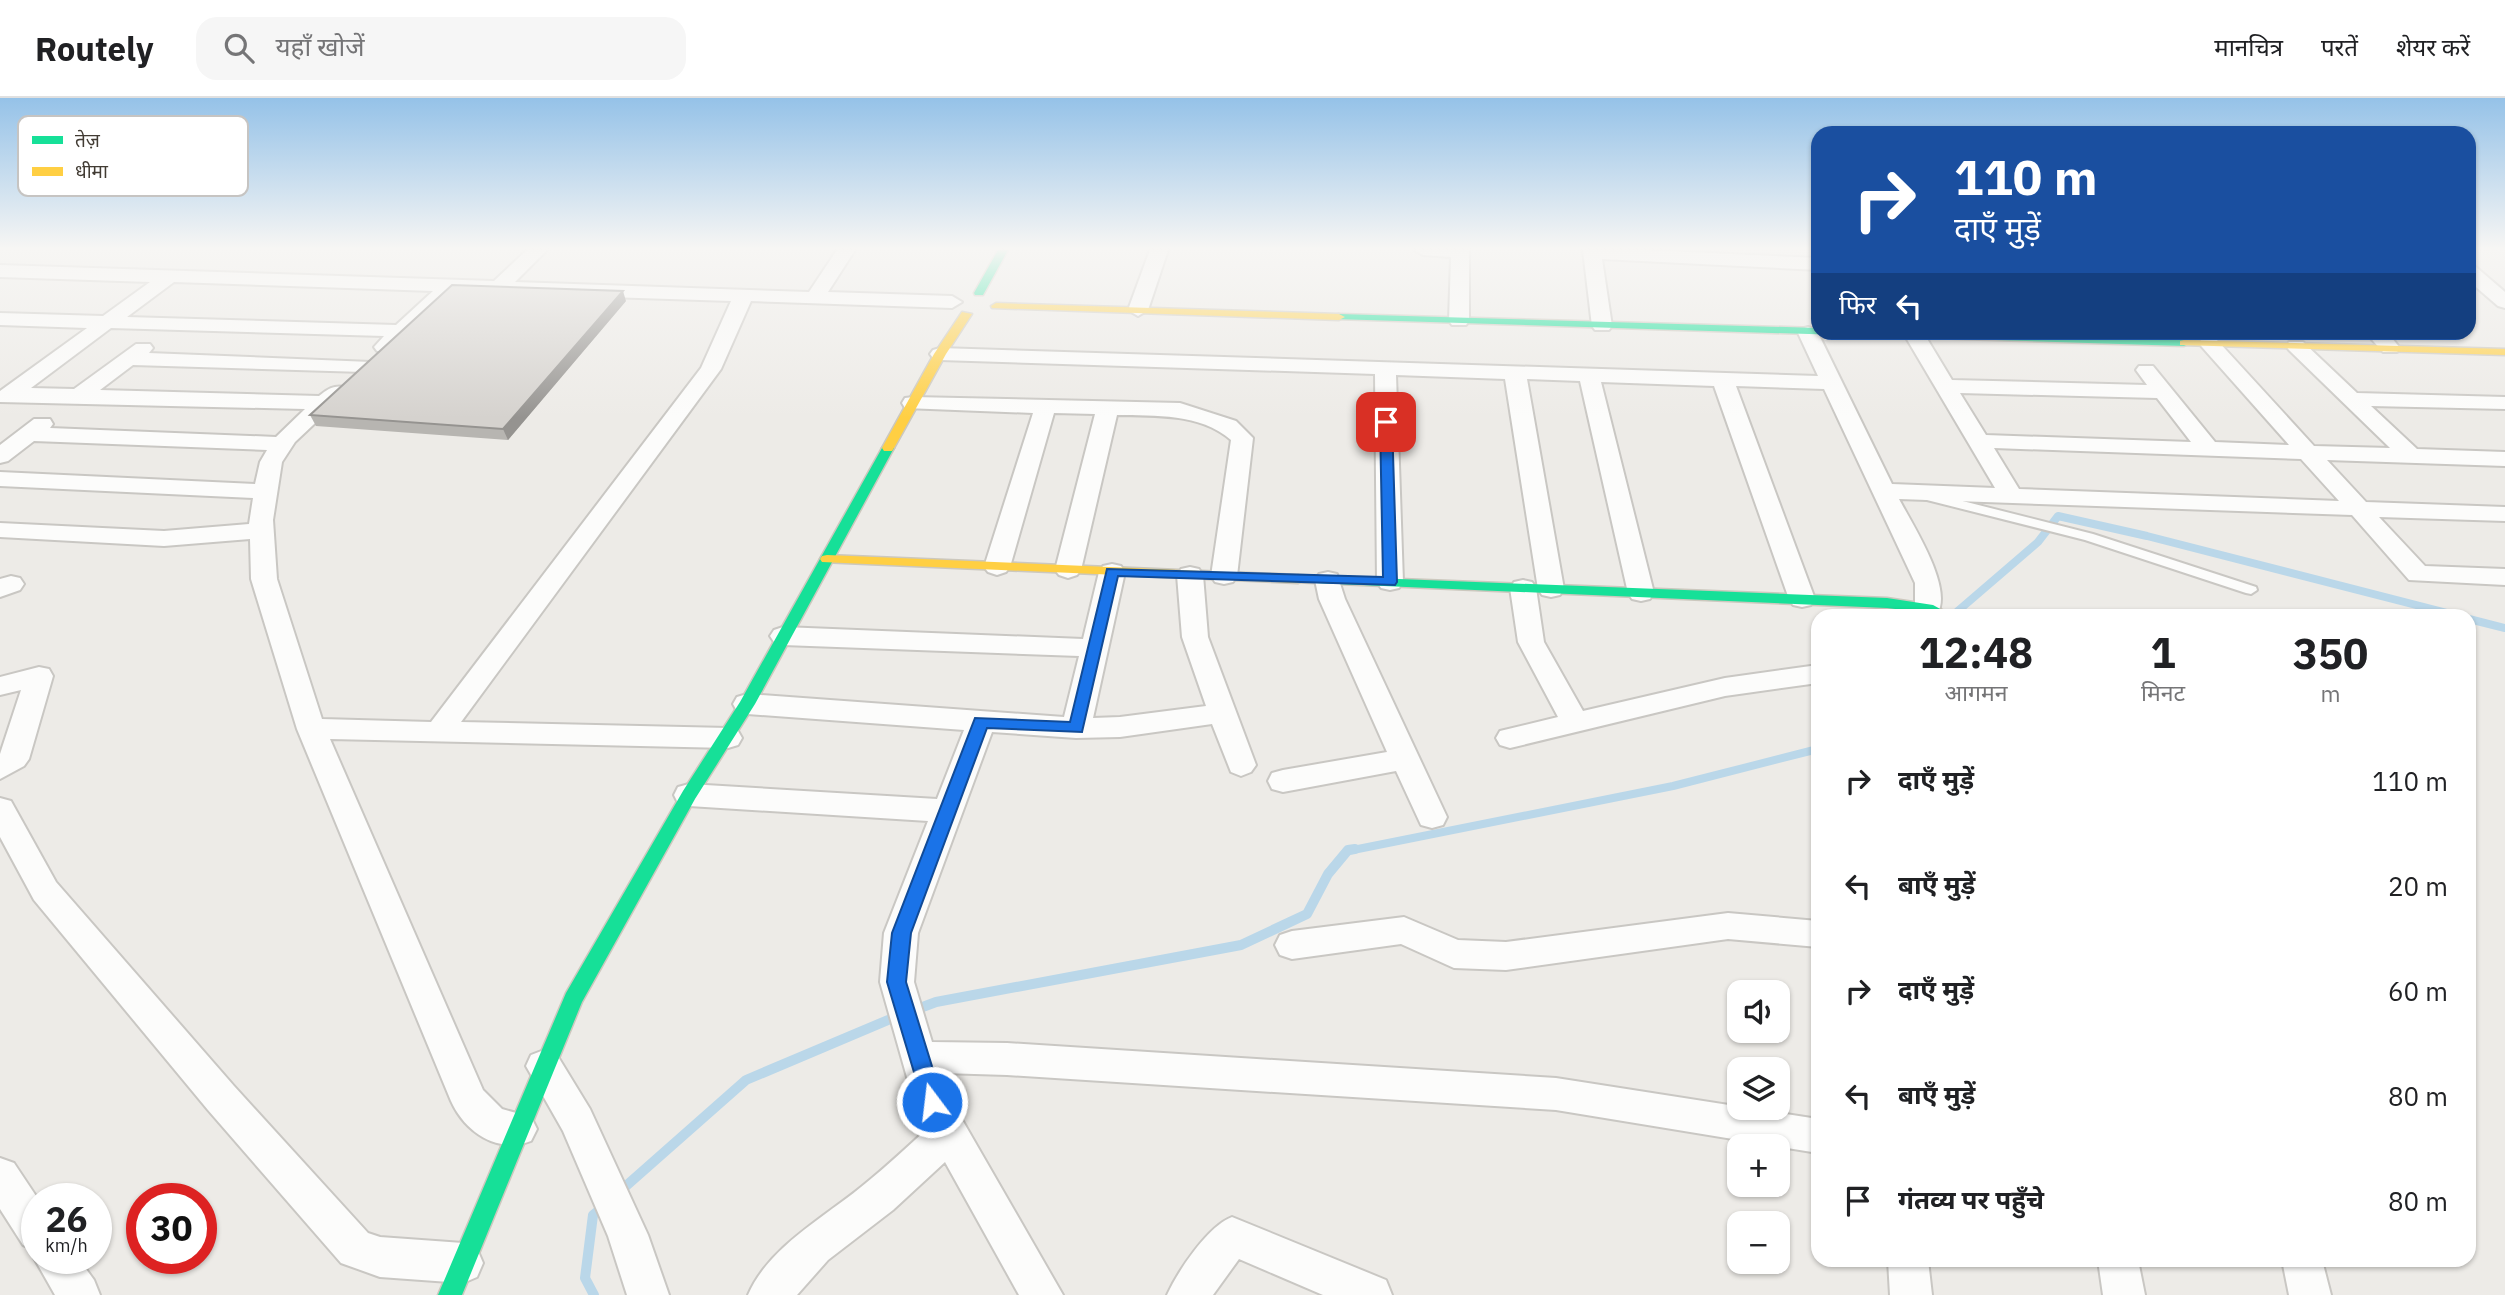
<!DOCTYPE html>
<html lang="hi">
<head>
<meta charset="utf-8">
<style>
  :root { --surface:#fff; --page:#f6f6f6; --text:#202124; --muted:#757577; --line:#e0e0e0 }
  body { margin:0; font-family:"IBM Plex Sans","Noto Sans Devanagari",sans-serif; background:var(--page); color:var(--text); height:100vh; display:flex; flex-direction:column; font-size:26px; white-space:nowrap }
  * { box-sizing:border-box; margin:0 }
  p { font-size:23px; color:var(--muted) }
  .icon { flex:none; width:38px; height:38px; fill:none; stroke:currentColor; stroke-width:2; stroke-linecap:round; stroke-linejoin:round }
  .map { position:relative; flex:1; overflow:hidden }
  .drawer { position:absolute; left:1811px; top:511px; width:665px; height:658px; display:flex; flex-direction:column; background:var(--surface); border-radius:21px; box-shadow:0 2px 5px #0004 }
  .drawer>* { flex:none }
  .banner { position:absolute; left:1811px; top:28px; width:665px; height:214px; border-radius:21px; box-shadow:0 2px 5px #0004; background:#1a4fa0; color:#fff; overflow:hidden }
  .buttons { position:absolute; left:1727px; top:882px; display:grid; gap:14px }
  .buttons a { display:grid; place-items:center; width:63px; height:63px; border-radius:14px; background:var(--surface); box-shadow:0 2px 5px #0004; font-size:35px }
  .speed { position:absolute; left:21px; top:1085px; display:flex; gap:14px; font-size:35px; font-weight:700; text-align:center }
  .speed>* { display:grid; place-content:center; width:91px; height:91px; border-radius:50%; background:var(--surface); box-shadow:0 2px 5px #0004; line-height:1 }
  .speed small { font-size:18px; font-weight:400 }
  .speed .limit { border:10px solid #d22; background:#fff; color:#111 }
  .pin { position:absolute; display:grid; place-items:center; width:60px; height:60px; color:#fff; margin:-30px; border-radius:14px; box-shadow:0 4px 10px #0006 }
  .me { position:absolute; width:77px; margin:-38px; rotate:345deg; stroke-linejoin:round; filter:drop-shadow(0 0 5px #0008) }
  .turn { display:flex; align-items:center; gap:24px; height:147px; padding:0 28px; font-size:32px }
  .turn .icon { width:91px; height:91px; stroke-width:2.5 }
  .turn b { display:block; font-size:49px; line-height:60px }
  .then { display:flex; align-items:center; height:66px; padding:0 28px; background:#0003; gap:14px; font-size:26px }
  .eta { display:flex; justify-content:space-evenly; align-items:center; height:119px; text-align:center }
  .eta b { font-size:42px; font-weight:800; line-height:49px }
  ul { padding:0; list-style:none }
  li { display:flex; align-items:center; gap:21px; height:105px; padding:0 28px }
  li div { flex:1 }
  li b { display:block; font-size:26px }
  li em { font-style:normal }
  header { display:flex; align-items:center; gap:42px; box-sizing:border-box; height:98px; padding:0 35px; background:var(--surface); border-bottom:2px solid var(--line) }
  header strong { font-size:33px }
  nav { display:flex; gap:38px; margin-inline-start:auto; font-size:24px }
  .search { width:490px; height:63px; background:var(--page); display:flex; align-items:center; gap:18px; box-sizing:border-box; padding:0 24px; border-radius:21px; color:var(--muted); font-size:26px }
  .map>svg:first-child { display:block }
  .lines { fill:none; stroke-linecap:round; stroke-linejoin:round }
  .stream-far1 { stroke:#bad7e9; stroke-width:8 }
  .stream { stroke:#bad7e9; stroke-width:10 }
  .lane-casing { stroke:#c9c7c3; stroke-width:4 }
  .street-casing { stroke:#c9c7c3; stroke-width:4 }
  .fast-casing { stroke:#ccc8be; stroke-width:3 }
  .slow-casing { stroke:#ccc8be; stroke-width:3 }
  .lane { fill:#fcfcfb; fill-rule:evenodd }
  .street { fill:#fcfcfb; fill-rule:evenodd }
  .fast { fill:#16e098; fill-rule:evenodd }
  .slow { fill:#ffcf43; fill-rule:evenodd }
  .wall { fill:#b7b5b1 }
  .shaded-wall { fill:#959390 }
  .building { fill:#d5d2ce; stroke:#959390; stroke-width:2 }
  .route { fill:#1a73e8; stroke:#114b97; stroke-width:2 }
  .key { fill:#fff; stroke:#c6c4c2; stroke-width:2 }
  .key-label { font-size:19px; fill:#423c34 }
</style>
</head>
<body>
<header>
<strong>Routely</strong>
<div class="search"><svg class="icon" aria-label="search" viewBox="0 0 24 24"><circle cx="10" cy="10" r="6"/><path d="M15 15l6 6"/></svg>यहाँ खोजें</div>
<nav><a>मानचित्र</a><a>परतें</a><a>शेयर करें</a></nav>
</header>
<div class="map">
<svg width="2505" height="1197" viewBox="0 0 2505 1197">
  <rect width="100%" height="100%" fill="#edebe7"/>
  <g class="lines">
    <!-- stream-far1 -->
    <path class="stream-far1" d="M1952,518l86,-74 20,-26 89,20 312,80
      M2469,521l36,9
      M1348,753l325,-65 145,-37"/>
    <!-- stream -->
    <path class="stream" d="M912,913l24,-9 305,-57 66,-31 21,-40 20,-24 7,-1
      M618,1095l128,-113 154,-65
      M594,1197l-9,-17 8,-63 11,-9"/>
    <defs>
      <path id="lane" d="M1927,394l166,42 163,53 1,3 -6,4 -5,-1 -161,-53 -162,-41v-6z"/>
      <path id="street" d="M527,152h20l-32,32 294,10 28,-42h18l-27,42 124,4 10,6 -10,6 -201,-7 -30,68 -260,353 267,6 10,3 4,7 -4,7 -10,3 -398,-9 153,351 19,19 29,8 6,12 -6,12c-34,13 -66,-9 -80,-40l-154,-372 -46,-150 -1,-40 -86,7 -164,-9v-14l164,8 85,-7 4,-26 -253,-12v-14l255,12 5,-22 7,-12 -233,-9 -26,20 -8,2v-18l34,-26h16l3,5 -3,4 226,9 29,-28 -305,-7v-11l87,-63 -87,-3v-12l103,3 47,-34 -150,-5v-12l494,16zM174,184l259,9 -37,34 -269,-8zM455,194l276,9 -30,67 -270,354 -109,-3 -45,-140 -4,-59 9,-58 13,-20 53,-50 -3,-5c-12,-2 -17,2 -26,9l-219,-6 33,-25 231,7 7,-2 3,-4 -3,-4 -222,-9 4,-5 -3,-4h-14l-62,45 -43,-1 80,-60 273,8 -10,11 3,4h14z
        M1150,152h18l-20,60 -10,6 -10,-6z
        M1414,152h55v71l-3,4h-14l-3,-4 2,-64 -28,-2z
        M1583,152h62l173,8v12l-216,-11 10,67 -3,4h-14l-3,-4z
        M2469,167l7,2 29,25v16l-7,-2 -29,-25z
        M1808,229l7,2 3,4 74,151 103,4 -90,-152 2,-4h16l29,48 195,5 -11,-15 3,-4h14l62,76 74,3 -87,-98 -3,-4 3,-4h14l98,107 76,2 -101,-98 -3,-4 3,-4h14l54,51 148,4v12l-134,-3 46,43 88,3v14l-178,-6 39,42 139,5v14l-126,-4 46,49 80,3v16l-96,-5 -57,-65 -453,-16c13,25 55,89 38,115l-8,2 -10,-2 -4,-6v-25l-91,-194 -88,-3 79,213 -4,6 -9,2 -9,-2 -4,-6 -75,-213 -113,-4 53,211 -4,6 -9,2 -9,-2 -4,-6 -48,-212 -53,-2 37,210 -4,6 -9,2 -9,-2 -4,-6 -33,-210 -109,-4 7,207 -4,6 -9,2 -9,-2 -4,-6 -2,-208 -435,-14 -7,-2 -3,-4 3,-4 7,-2 878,28 -20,-43 3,-4zM1960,295l197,5 34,44 -205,-7zM1994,350l307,11 38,42 -320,-12z
        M2365,234h22l13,16 -3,4h-14z
        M913,299l267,6 56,18 17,17 -16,138 -4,6 -9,2 -9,-2 -4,-6 20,-136c-31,-27 -76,-24 -114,-25l-36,155 -4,5 -9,3 -9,-3 -4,-5 40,-156 -41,-1 -44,154 -4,5 -9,3 -9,-3 -4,-5 49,-154 -128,-5 -3,-5 3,-5z
        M1112,466l9,2 4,6 -32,146 27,-1 86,-11 -24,-69 -5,-62 4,-6 9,-2 9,2 4,6 5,62 48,128 -5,7 -10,4 -10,-4 -19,-48 -92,13 -44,1 -84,-6 -74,201 -4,49 18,60 75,1 549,35 262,41v34l-262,-43 -549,-35 -65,-2 7,24 114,198h-44l-74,-133 -52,48 -65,50 -31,35h-49c21,-49 79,-79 118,-112 21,-17 41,-36 61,-54l-13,-27 -34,-120 4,-49 44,-112 -239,-15 -11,-3 -4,-8 4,-8 11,-3 248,15 27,-69 -217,-16 -10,-3 -4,-7 4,-7 10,-3 317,23 15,-61 -296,-11 -9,-3 -4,-6 4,-6 9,-3 300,12 16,-67 4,-6z
        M1328,474l9,2 8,25 102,218 -4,8 -11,3 -11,-3 -25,-54 -113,21 -11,-3 -4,-8 4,-8 11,-3 104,-18 -68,-153 -4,-19 4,-6z
        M11,478l9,2 4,6 -4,6 -20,7v-18z
        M1523,482l9,2 4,6 8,54 39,69 142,-33 93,-13v18l-93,13 -215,52 -10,-3 -4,-7 4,-7 58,-14 -40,-75 -8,-54 4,-6z
        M39,569l10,2 4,7 -24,83 -5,7 -24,13v-25l21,-64 -21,5v-18z
        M0,700l11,3 45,81 178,204 134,147 12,4 83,6 14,6 6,14 -6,14 -14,6 -83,-6 -39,-14 -133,-153 -174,-210 -34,-63z
        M1728,815l90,8v26l-90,-8 -222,31 -52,-2 -53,-24 -109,15 -12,-4 -5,-10 5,-10 12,-4 112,-14 54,23 48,2z
        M544,952l13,5 33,54 58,126 21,60h-42l-19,-59 -45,-105 -37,-65 5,-11z
        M0,1060l14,5 24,36 -1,51 -14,-5 -23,-36z
        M1232,1119l154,63 6,15h-69l-84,-36 -26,36h-46c11,-24 41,-69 65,-78z
        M37,1153v7h41l16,22 6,15h-45l-21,-37z
        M1888,1162h40l4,35h-42z
        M2098,1162h40l7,35h-42z
        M2282,1162h40l9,35h-42z"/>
      <path id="fast" d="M998,152h10l-25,45h-8l-1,-2z
        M1339,216l479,14v4h135l231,8 6,3 -6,3 -849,-27v-4z
        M888,346l6,4 -139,256 -60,95 -113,203 -120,293h-24l128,-302 117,-202 57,-89 142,-254z
        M1298,477l589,23 46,7 20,11c-22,0 -44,-6 -66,-8l-594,-26 -2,-3z"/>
      <path id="slow" d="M996,205l343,11 6,3 -6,3 -347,-12 -1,-2z
        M962,214l10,2 -26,40 -52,94 -2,3h-8l-2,-3 52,-94z
        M2184,242l321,9v6l-325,-10v-4z
        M827,457l471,20 7,4 -7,4 -476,-21 -2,-3 2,-3z"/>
    </defs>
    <!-- lane casing -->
    <use href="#lane" class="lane-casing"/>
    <!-- street casing -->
    <use href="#street" class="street-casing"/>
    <!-- fast casing -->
    <use href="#fast" class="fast-casing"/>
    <!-- slow casing -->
    <use href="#slow" class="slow-casing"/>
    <!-- lane -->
    <use href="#lane" class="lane"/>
    <!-- street -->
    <use href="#street" class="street"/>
    <!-- fast -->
    <use href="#fast" class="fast"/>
    <!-- slow -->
    <use href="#slow" class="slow"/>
  </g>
  <!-- wall -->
  <path class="wall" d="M626,203l-118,139 -192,-14 -6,-11z"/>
  <!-- shaded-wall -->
  <path class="shaded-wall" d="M623,193l3,10 -118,139 -5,-11z"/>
  <!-- building -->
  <path class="building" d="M452,187l171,6 -120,138 -193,-14z"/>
  <!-- sky -->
  <linearGradient id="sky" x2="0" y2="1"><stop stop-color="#95c2e8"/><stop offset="0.47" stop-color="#f7f6f4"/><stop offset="1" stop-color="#f7f6f4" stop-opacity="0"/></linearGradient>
  <rect width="2505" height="320" fill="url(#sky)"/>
  <!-- route -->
  <path class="route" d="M1386,320l6,4 5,160 -2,3 -277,-9 -36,156 -95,-4 -76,205 -5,49 37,120 -3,7 -8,3 -7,-3 -38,-127 5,-49 83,-215 95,4 37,-153 276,8 -3,-155z"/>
  <!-- legend -->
  <rect x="18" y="18" width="230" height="80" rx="10" class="key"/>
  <rect x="32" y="38" width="31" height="8" fill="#16e098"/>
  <rect x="32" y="69" width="31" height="9" fill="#ffcf43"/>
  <g class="key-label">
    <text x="75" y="49">तेज़</text>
    <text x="75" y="80">धीमा</text>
  </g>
</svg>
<div class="buttons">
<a><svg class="icon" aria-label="sound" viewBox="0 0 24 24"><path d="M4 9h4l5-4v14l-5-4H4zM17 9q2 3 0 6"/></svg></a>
<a><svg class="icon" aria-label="layers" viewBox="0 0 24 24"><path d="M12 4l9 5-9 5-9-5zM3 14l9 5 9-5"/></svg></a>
<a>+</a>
<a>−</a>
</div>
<div class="speed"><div>26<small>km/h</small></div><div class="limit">30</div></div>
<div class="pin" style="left:1386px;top:324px;background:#d93025"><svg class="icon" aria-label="arrive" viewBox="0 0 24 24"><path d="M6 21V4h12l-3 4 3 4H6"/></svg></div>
<svg class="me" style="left:932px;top:1004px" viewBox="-20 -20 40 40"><circle r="17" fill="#1a73e8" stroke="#fff" stroke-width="3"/><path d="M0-11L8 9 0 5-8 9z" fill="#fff"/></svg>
<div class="banner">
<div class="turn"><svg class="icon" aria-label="right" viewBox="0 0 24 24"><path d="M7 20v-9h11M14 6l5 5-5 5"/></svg><div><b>110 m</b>दाएँ मुड़ें</div></div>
<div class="then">फिर<svg class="icon" aria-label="left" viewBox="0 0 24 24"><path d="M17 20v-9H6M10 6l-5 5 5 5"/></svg></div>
</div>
<section class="drawer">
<div class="eta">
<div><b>12:48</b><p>आगमन</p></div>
<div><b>1</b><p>मिनट</p></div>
<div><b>350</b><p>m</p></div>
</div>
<ul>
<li><svg class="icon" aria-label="right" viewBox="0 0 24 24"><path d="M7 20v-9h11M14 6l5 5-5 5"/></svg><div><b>दाएँ मुड़ें</b></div><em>110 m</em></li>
<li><svg class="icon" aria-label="left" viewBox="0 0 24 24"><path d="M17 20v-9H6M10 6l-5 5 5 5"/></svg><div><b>बाएँ मुड़ें</b></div><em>20 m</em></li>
<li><svg class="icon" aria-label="right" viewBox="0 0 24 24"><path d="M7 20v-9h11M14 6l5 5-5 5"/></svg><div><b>दाएँ मुड़ें</b></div><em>60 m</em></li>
<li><svg class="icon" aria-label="left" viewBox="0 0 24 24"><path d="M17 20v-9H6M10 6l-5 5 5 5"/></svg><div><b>बाएँ मुड़ें</b></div><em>80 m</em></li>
<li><svg class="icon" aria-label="arrive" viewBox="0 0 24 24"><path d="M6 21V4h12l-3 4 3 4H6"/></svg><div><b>गंतव्य पर पहुँचे</b></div><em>80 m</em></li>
</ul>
</section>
</div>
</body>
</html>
